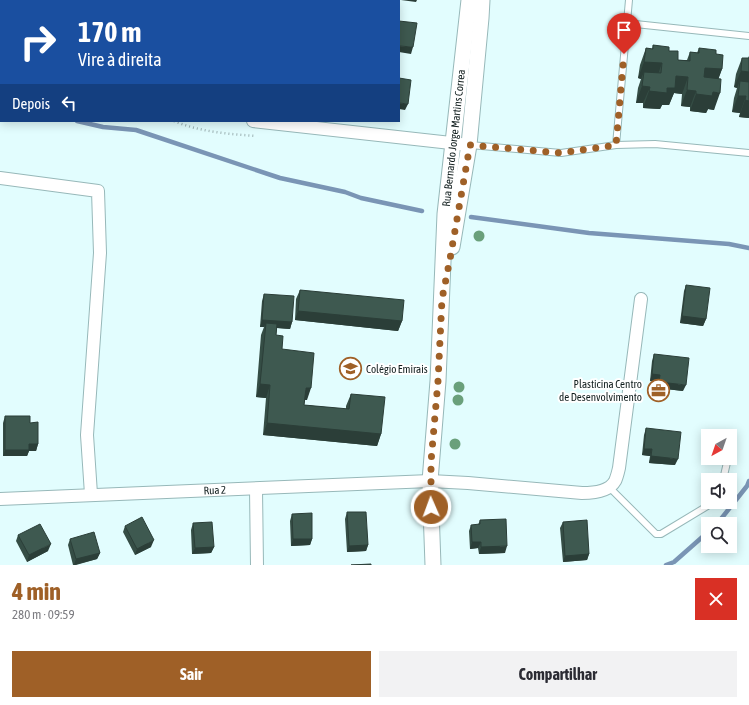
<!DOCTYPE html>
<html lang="pt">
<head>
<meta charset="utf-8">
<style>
  :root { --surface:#fff; --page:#f2f2f3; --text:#2b2b33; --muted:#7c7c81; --accent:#9f6027 }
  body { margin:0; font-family:"Asap Condensed",sans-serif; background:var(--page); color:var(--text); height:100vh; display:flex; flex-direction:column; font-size:15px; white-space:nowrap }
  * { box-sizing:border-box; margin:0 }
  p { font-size:13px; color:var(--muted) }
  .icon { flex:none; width:22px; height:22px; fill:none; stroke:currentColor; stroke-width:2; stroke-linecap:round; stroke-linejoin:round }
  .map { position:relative; height:565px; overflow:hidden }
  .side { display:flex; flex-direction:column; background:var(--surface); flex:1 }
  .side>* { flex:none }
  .guide { position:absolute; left:0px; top:0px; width:400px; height:122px; box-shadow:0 2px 10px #0003; background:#1a4fa0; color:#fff; overflow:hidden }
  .needle { width:26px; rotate:220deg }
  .buttons { position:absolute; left:701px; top:429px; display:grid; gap:8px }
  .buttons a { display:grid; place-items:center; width:36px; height:36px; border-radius:0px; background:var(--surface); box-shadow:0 2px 10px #0003; font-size:20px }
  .pin { position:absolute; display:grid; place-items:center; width:34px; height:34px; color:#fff; margin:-41px -17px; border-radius:50% 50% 50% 0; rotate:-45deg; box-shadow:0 0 4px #0007 }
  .pin .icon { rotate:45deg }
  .me { position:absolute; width:44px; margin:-22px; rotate:358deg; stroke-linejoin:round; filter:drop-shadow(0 0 3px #0008) }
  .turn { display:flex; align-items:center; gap:14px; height:84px; padding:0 12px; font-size:18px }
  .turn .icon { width:52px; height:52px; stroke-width:2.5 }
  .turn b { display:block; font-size:28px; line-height:34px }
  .then { display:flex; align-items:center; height:38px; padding:0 12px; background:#0003; gap:8px; font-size:15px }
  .round { display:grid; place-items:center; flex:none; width:42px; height:42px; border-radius:0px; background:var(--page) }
  .head { display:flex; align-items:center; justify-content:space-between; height:68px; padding:0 12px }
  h1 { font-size:24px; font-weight:700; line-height:30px; color:var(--accent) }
  .primary-button { display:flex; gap:8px; margin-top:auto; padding:8px 12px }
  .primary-button a { flex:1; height:46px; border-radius:0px; background:var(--accent); color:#fff; font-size:16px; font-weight:700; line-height:46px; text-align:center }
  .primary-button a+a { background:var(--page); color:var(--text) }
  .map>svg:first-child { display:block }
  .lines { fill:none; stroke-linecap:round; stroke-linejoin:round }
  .stream { stroke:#7a95b5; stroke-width:4.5 }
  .service-casing { stroke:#97b8b9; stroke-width:8 }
  .minor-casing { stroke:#97b8b9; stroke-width:14 }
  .tertiary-casing { stroke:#97b8b9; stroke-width:17 }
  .path { stroke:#9db3b4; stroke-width:2.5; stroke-dasharray:1 3; stroke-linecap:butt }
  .service { stroke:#fff; stroke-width:6 }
  .minor { stroke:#fff; stroke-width:12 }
  .tertiary { stroke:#fff; stroke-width:15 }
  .tree { fill:#6aa07b }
  .wall { fill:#354d45 }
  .shaded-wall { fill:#2b3e38 }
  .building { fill:#3e5950; stroke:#2b3e38 }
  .route { stroke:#9f6027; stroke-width:7; stroke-dasharray:0 12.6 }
  .labels { text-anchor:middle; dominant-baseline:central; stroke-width:4; stroke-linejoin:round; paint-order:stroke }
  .street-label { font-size:11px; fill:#101d1d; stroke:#fff }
  .poi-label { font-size:11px; fill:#101d1d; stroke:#fff; text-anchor:start }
</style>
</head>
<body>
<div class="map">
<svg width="749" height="565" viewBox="0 0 749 565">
  <rect width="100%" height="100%" fill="#e2fdfe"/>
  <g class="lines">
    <!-- stream -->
    <path class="stream" d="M0,105h1
      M77,121l26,6 33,3 144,48 65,14 16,6 61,13
      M471,217l118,16 140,11 20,4
      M717,524l30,-38 2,-5
      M666,565l8,-3 34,-30"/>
    <defs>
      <path id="service" d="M626,23l123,13
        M470,145l91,8 55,-8 39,-1 94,9
        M616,145l13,-145
        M730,447l3,-13
        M723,480l5,-22
        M609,487l47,47h5l53,-32"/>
      <g id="minor">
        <path d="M213,1v-1"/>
        <path d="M373,1v-1"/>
        <path d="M253,121l216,24"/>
        <path d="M0,178l98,13 2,62 -13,182 4,59"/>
        <path d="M256,489l1,76"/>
        <path id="s1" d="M0,499l430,-18 38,2 114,10c11,0 27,-1 33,-12 2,-4 3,-9 4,-13l22,-169"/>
      </g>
      <g id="tertiary">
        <path d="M452,247l17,-102 12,-127 1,-18"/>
        <path id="s2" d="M433,565l-3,-84 8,-100 7,-167 24,-214"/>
      </g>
    </defs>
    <!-- service casing -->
    <use href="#service" class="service-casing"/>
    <!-- minor casing -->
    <use href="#minor" class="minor-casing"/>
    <!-- tertiary casing -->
    <use href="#tertiary" class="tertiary-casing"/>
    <!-- path -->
    <path class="path" d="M68,0l1,1
      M0,76h1
      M174,121c26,11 55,13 82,15"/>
    <!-- service -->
    <use href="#service" class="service"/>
    <!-- minor -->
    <use href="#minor" class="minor"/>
    <!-- tertiary -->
    <use href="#tertiary" class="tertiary"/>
  </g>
  <!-- trees -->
  <g class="tree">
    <circle cx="479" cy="236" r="5.5"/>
    <circle cx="459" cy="387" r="5.5"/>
    <circle cx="458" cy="400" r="5.5"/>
    <circle cx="455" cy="444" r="5.5"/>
  </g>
  <!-- wall -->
  <path class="wall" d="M653,45l16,6 9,9h9l3,-8 7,1 2,-5 17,6 6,15 -4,10 -4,31 -6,-1 -2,4 -16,-2v-4l-9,-1 1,-12 -8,-1 -5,12h-7l-2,4 -17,-1v-5h-7l2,-15 3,-9 -3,-1 2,-13 6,-17 6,1z
    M749,56v62l-10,-1 1,-4 -8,-1 2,-14 3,-10 -3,-1 2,-13 6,-16h6z
    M686,285l20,34 -3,7 -23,-3 4,-32z
    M300,290l102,31 -4,10 -103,-11 1,-21z
    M264,294l28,28 -2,7 -13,-1 -1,7 6,14 25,51h-2l-1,5 42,4v-3l5,-12 30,40 -4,12 -114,-11 3,-37 -10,-1 5,-62 3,-8h-4l2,-26z
    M654,354l29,37 -26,-3 1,-6 -8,-1 2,-20z
    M5,416l25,7 8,21 -2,7h-7l-2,5h-24v-33z
    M646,428l29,37 -26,-2 1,-7 -8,-1 2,-20z
    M347,512l21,33 -2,6 -19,1 -2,-33z
    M292,514l20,25 -2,6 -19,1 -1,-25z
    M480,520l25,33 -26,1 -1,-6 -8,1 -1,-18 2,-6h7z
    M563,522l26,32 -2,6 -24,2 -3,-34z
    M193,523l21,24 -3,6 -19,1 -1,-24z
    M125,526l26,21 -16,8 -12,-23z
    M18,535l30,16 -21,11 -11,-21z
    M70,539l30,14 -3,6 -21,6h-3l-5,-20z"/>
  <!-- shaded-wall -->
  <path class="shaded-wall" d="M401,0h16l-1,2z
    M0,1h4h-3v6h-1z
    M399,46l14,1 -2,7 -12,-2z
    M644,62l18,1 -6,17 -12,-8 -3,7 -3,-1z
    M705,68l17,1 -6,17 -17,-2z
    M741,71l8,1v17l-9,-8 -3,7 -3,-1z
    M676,76l12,1 -6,17 -8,-1 -5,12h-7l-2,4 -17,-1 6,-17z
    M642,86l8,1 -7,16h-7z
    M687,90l9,1 -6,16 -9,-1z
    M713,92l7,1 -6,17 -6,-1 -2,4 -16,-2 6,-17z
    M738,96h8l-6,17 -8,-1z
    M745,100l4,1v17l-10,-1z
    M399,103l9,1 -3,6 -6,-1z
    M298,311l104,10 -4,10 -103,-11z
    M682,316l24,3 -3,7 -23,-3z
    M262,320l30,2 -2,7 -25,-2 1,-4 -2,4h-4z
    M652,374l8,1 -2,7 -8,-1z
    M659,382l27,3 -3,6 -26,-3z
    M260,384l10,1 -4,13 -10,-1z
    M306,388h5l-4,12h-5z
    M267,423l114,11 -4,12 -114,-11z
    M29,444h9l-2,7h-7l-2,5h-24l2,-6z
    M644,449h8l-2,7 -8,-1z
    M651,456l27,3 -3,6 -26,-2z
    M293,539h19l-2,6 -19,1z
    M154,540l-3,7 -16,8 2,-6z
    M472,542h9l-3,6 -8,1z
    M51,544l-3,7 -21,11 2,-7z
    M368,545l-2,6 -19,1 2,-6z
    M507,546l-2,7 -26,1 2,-7z
    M214,547l-3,6 -19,1 3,-6z
    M100,553l-3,6 -23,6 2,-6z
    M589,554l-2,6 -24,2 2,-6z"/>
  <!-- building -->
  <path class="building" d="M0,0h11v1h-11z
    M104,0h1l1,1h-10z
    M144,0h5l11,1h-16z
    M399,21l18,2 -4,24 -14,-1z
    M653,45l16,2v4h9v9l12,1v-9l9,1v-5l17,2v4l7,1 -1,14 -17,-1 -1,9 17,2 -1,14 -7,-1 -1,4 -16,-2v-3l-9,-1 1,-13 -12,-1 -1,12h-8v5l-18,-2 1,-4 -8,-1 2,-14 17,1 1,-10 -18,-1 2,-14 7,1z
    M742,58h7v14l-8,-1z
    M399,78l12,2 -3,24 -9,-1z
    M740,81l9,1v19l-4,-1 1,-4h-8z
    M686,285l24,3 -4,31 -24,-3z
    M300,290l104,10 -2,21 -104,-10z
    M264,294l30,2 -2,26 -30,-2z
    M266,323l11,1 -1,11 7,1 -1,13 32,4 -3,35h-5l-2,17 45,4 2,-15 34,3 -4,37 -114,-11 3,-38 -10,-1z
    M654,354l35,4 -3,27 -27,-3 1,-7 -8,-1z
    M5,416h25v7l8,-1v22h-9v6h-24z
    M646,428l35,4 -3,27 -27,-3 1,-7h-8z
    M347,512h19l2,33 -19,1z
    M312,513v26h-19l-1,-25z
    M142,517l12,23 -17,9 -12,-23z
    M506,519l1,27 -26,1v-5h-9l-1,-17 9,-1v-4z
    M587,520l2,34 -24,2 -2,-34z
    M212,522l2,25 -19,1 -2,-25z
    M40,524l11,20 -22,11 -11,-20z
    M94,532l6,21 -24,6 -6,-20z
    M371,564v1h-20z"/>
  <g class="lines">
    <!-- route -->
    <path class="route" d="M431,507v-45l7,-81 4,-82 8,-40 20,-114 91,8 55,-8 8,-91"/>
  </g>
  <!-- icons -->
  <defs>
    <symbol id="university-ring" viewBox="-11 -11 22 22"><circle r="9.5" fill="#fff" stroke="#9f6027" stroke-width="1.5"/><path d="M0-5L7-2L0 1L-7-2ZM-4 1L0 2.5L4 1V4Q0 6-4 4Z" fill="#9f6027"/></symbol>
    <symbol id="office-ring" viewBox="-11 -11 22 22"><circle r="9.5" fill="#fff" stroke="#9f6027" stroke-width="1.5"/><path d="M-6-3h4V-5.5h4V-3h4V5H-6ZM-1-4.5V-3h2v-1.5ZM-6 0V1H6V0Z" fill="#9f6027"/></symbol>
  </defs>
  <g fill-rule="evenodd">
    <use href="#university-ring" x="338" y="356" width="25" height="25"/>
    <use href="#office-ring" x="646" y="378" width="25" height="25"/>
  </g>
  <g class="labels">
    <!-- street labels -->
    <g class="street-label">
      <text stroke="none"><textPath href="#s2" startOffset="428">Rua Bernardo Jorge Martins Correa</textPath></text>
      <text stroke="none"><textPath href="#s1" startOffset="215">Rua 2</textPath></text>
    </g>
    <!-- poi labels -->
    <g class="poi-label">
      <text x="366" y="369">Colégio Emirais</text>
      <text x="642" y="384" text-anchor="end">Plasticina Centro<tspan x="642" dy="13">de Desenvolvimento</tspan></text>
    </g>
  </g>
</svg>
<div class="buttons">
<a><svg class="needle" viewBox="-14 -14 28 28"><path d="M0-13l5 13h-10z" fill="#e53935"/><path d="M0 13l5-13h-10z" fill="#7c7c81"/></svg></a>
<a><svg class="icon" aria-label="sound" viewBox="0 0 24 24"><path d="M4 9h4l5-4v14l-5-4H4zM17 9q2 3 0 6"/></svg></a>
<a><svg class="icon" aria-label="search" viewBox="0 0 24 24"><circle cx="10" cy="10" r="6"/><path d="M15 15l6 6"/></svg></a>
</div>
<div class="pin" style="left:624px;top:54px;background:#d93025"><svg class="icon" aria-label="arrive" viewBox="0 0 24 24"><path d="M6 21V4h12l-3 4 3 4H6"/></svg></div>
<svg class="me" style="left:431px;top:507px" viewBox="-20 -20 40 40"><circle r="17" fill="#9f6027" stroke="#fff" stroke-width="3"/><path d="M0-11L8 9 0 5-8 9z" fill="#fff"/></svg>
<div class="guide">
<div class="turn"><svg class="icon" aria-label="right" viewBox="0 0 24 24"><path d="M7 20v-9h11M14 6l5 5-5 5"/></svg><div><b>170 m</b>Vire à direita</div></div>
<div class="then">Depois<svg class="icon" aria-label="left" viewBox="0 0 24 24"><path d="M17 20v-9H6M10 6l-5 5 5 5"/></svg></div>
</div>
</div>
<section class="side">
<div class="head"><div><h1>4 min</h1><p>280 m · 09:59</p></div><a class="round" style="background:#d93025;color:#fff"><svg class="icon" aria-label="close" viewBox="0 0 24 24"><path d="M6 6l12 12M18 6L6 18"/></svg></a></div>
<div class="primary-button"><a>Sair</a><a>Compartilhar</a></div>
</section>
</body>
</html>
